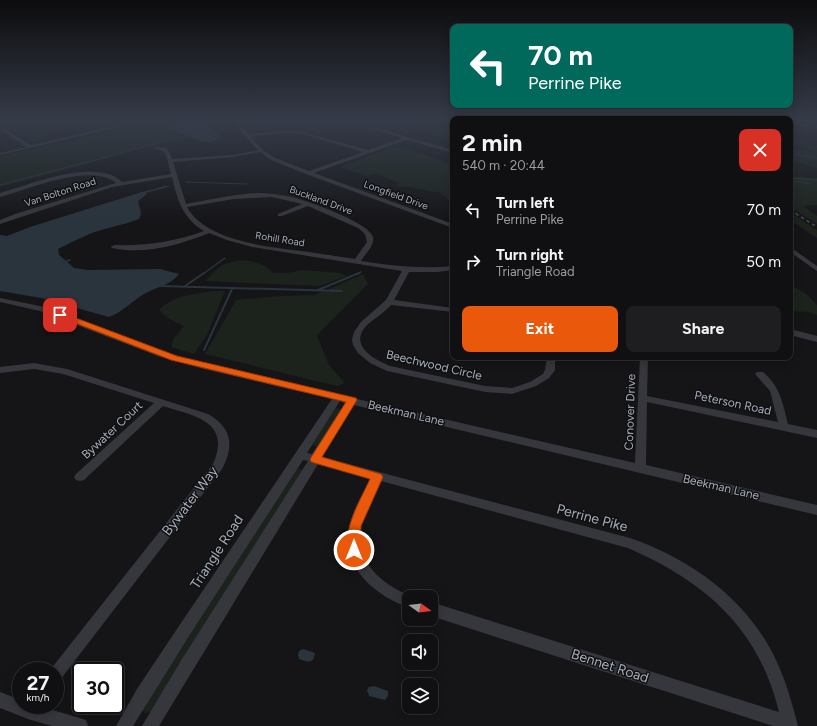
<!DOCTYPE html>
<html lang="en">
<head>
<meta charset="utf-8">
<style>
  :root { --surface:#101012; --page:#1e1e20; --text:#f1f3f6; --muted:#9c9d9f; --line:#303032; --accent:#ea580c }
  body { margin:0; font-family:Figtree,sans-serif; background:var(--page); color:var(--text); height:100vh; display:flex; flex-direction:column; font-size:15px; white-space:nowrap }
  * { box-sizing:border-box; margin:0 }
  p { font-size:13px; color:var(--muted) }
  .icon { flex:none; width:22px; height:22px; fill:none; stroke:currentColor; stroke-width:2; stroke-linecap:round; stroke-linejoin:round }
  .map { position:relative; flex:1; overflow:hidden }
  .drawer { position:absolute; left:450px; top:116px; width:343px; height:244px; display:flex; flex-direction:column; background:var(--surface); border-radius:8px; box-shadow:0 2px 10px #0003,0 0 0 1px var(--line) }
  .drawer>* { flex:none }
  .hud { position:absolute; left:450px; top:24px; width:343px; height:84px; border-radius:8px; box-shadow:0 2px 10px #0003,0 0 0 1px var(--line); background:#00695c; color:#fff; overflow:hidden }
  .needle { width:26px; rotate:105deg }
  .fabs { position:absolute; left:402px; top:590px; display:grid; gap:8px }
  .fabs a { display:grid; place-items:center; width:36px; height:36px; border-radius:8px; background:var(--surface); box-shadow:0 2px 10px #0003,0 0 0 1px var(--line); font-size:20px }
  .speed { position:absolute; left:12px; top:662px; display:flex; gap:8px; font-size:20px; font-weight:700; text-align:center }
  .speed>* { display:grid; place-content:center; width:52px; height:52px; border-radius:50%; background:var(--surface); box-shadow:0 2px 10px #0003,0 0 0 1px var(--line); line-height:1 }
  .speed small { font-size:10px; font-weight:400 }
  .speed .limit { border:2px solid #111; border-radius:6px; background:#fff; color:#111 }
  .pin { position:absolute; display:grid; place-items:center; width:34px; height:34px; color:#fff; margin:-17px; border-radius:8px; box-shadow:0 2px 6px #0006 }
  .me { position:absolute; width:44px; margin:-22px; rotate:0deg; stroke-linejoin:round; filter:drop-shadow(0 0 3px #0008) }
  .turn { display:flex; align-items:center; gap:14px; height:84px; padding:0 12px; font-size:18px }
  .turn .icon { width:52px; height:52px; stroke-width:2.5 }
  .turn b { display:block; font-size:28px; line-height:34px }
  .round { display:grid; place-items:center; flex:none; width:42px; height:42px; border-radius:8px; background:var(--page) }
  .summary { display:flex; align-items:center; justify-content:space-between; height:68px; padding:0 12px }
  h1 { font-size:24px; font-weight:700; line-height:30px }
  .action { display:flex; gap:8px; margin-top:auto; padding:8px 12px }
  .action a { flex:1; height:46px; border-radius:8px; background:var(--accent); color:#fff; font-size:16px; font-weight:700; line-height:46px; text-align:center }
  .action a+a { background:var(--page); color:var(--text) }
  ul { padding:0; list-style:none }
  li { display:flex; align-items:center; gap:12px; height:52px; padding:0 12px }
  li div { flex:1 }
  li b { display:block; font-size:15px }
  li em { font-style:normal }
  .map>svg:first-child { display:block }
  .green { fill:#1b231c }
  .water { fill:#2a343c }
  .lines { fill:none; stroke-linecap:round; stroke-linejoin:round }
  .stream-far2 { stroke:#2a343c; stroke-width:1 }
  .stream-far1 { stroke:#2a343c; stroke-width:1.5 }
  .stream { stroke:#2a343c; stroke-width:2 }
  .minor { fill:#36373d; fill-rule:evenodd }
  .rail { stroke:#494b52; stroke-width:1.5; stroke-dasharray:3.5 3; stroke-linecap:butt }
  .route { fill:#ea580c; stroke:#983908 }
  .labels { text-anchor:middle; dominant-baseline:central; stroke-width:3; stroke-linejoin:round; paint-order:stroke }
  .far-street-label { font-size:10px; fill:#a6acb9; stroke:#101013 }
  .street-label { font-size:12px; fill:#a6acb9; stroke:#101013 }
  .near-street-label { font-size:14px; fill:#a6acb9; stroke:#101013 }
</style>
</head>
<body>
<div class="map">
<svg width="817" height="726" viewBox="0 0 817 726">
  <rect width="100%" height="100%" fill="#151518"/>
  <!-- green -->
  <path class="green" d="M0,121h75l-10,6 2,2 -27,5 7,4 -14,4z
    M398,121h55v19l-20,-4 1,-3 -24,-5 3,-2z
    M137,125l33,6 15,6 -52,13 -31,10 -102,27v-9h2l-2,-2v-20z
    M790,136l27,9v23l-27,-8v-11l25,3 -25,-11z
    M402,147l51,18v50l-4,-14 -8,-8c-15,-2 -30,-7 -45,-6l2,-4 -22,-10 -10,3 -26,-9 49,-19z
    M790,176l27,2v27l-14,1 14,10v8l-27,-17z
    M790,212l27,18v8l-27,-18z
    M243,260c13,2 21,3 30,13h14l16,-3 37,3 7,3 -27,10 -115,-5c14,-14 18,-19 38,-21z
    M363,274l5,10 -42,42 -9,10 12,29 16,18 -8,3 -132,-32 31,-54 45,-4 34,-1z
    M790,284l16,10 11,11v10l-8,-3 -19,-1z
    M214,291h11l-18,44 -13,19 -23,-7 3,-9 10,-12 -15,-7 -10,-9c14,-15 36,-16 55,-19z
    M338,408l3,2 -24,36h-3l-1,-2 22,-35z
    M299,468l4,2 -152,242 -6,1 -3,-2 1,-4 154,-238z"/>
  <!-- water -->
  <path class="water" d="M186,121h19l16,17 -10,4h-8l-38,-15z
    M142,192l5,2 -9,7 3,12 -2,6c-9,4 -17,5 -26,8 -20,4 -37,13 -55,22l1,6 15,13 14,2 72,-1 19,5c-8,11 -22,13 -33,19 -13,7 -23,19 -37,24l-68,-19 -41,-7v-56l7,1 23,-9z
    M303,649l12,4 -2,7 -5,2 -9,-3 -1,-4 1,-4z
    M374,686l14,5v5l-3,4 -16,-4 -2,-6 2,-3z"/>
  <g class="lines">
    <!-- stream-far2 -->
    <path class="stream-far2" d="M430,125l23,8
      M790,153l27,5
      M790,178l27,2
      M791,179l3,2 17,3
      M186,182l61,2
      M0,185l190,-50
      M159,188l10,-2"/>
    <!-- stream-far1 -->
    <path class="stream-far1" d="M142,193l23,-6
      M64,262l6,-2
      M203,274l22,-16
      M357,274l4,-2"/>
    <!-- stream -->
    <path class="stream" d="M160,286l182,5
      M185,286l19,-13
      M318,290l41,-17
      M204,350l28,-61"/>
    <!-- minor -->
    <path class="minor" d="M136,121h9l-145,34v-2l26,-6 -26,-18v-3l31,19z
      M231,121h19l-11,3 10,10 31,-3h19l69,19 34,-12 -56,-17h7l100,29v3l-47,-13 -92,33 139,51v4l-147,-54 -35,-14 -11,-8 -27,5 -60,5 13,42c24,-4 48,-10 72,-11 12,0 23,2 34,4 15,4 77,25 81,40 2,8 -8,17 -12,24 31,5 61,8 92,5v4l-16,2h-28l-15,28 59,8v4l-62,-7c-7,8 -16,13 -24,20 -19,20 6,34 23,41l95,20 27,2 18,-6 13,-8 2,-4 2,-13h8v13l-6,8 -13,8 -24,8 -27,-2 -98,-21 -17,-8 -12,-10 -5,-8 -1,-6 2,-7 7,-10 25,-22 16,-29 -150,-24 -25,-7 -18,-7c-29,12 -65,22 -97,15l-1,-1 3,-2c32,1 60,-3 90,-14 -21,-12 -27,-32 -32,-54l-60,10 -112,37v-4l15,-6 101,-31c-25,-21 -87,6 -116,14v-4c31,-9 80,-29 111,-18 4,1 8,4 11,7l49,-8 -5,-20 -4,-4 -7,-1v-2l11,1 4,6 2,5 61,-4 25,-5zM280,133h19l64,19 -54,19 -34,-13 -12,-8 -12,-13zM272,197l30,7 -24,10v2h4l26,-10 50,22 7,6 2,8 -12,17c-16,-2 -31,-5 -46,-7 -36,-5 -102,-9 -122,-45l47,-8z
      M790,122l27,4v2l-27,-4z
      M790,247l27,19v5l-27,-19z
      M0,298l45,9 119,45 41,12 430,99 5,-106h8l-1,39 131,26 -8,-31 -15,-17 2,-2h6c17,14 20,32 25,52l29,6v8l-170,-36 -1,63 171,40v10l-463,-110 -32,52 308,81c61,21 118,62 146,122 10,21 16,43 22,66h-25l-342,-110v-14l348,110c-20,-84 -75,-131 -151,-164l-247,-67c-6,13 -14,25 -18,39 -12,39 17,64 50,77h-4v11c-37,-14 -72,-44 -58,-88 4,-15 13,-28 20,-42l-53,-14 -159,262h-17l40,-67 126,-198 -5,-1 -114,176 -56,90h-17l21,-37 42,-63 153,-227 -128,-30 -46,-13 -118,-45 -40,-9zM340,401l5,2 -33,51 -5,-1z
      M790,329l27,7v6l-27,-7z
      M34,363l33,6 141,45c23,13 27,31 14,55l-162,211 -5,3v-12h-6l1,-1 163,-206c19,-43 -19,-48 -50,-58l-79,74 -4,1 -4,-1 -2,-3 2,-3 78,-71 -91,-29 -29,-5 -34,4v-6z
      M0,692l21,8v5h14l45,13 6,2 2,6h-36l-24,-7 -28,-11z"/>
    <!-- rail -->
    <path class="rail" d="M790,210l27,17"/>
  </g>
  <!-- sky -->
  <linearGradient id="sky" x2="0" y2="1"><stop stop-color="#0c0c0d"/><stop offset="0.54" stop-color="#353b48"/><stop offset="1" stop-color="#353b48" stop-opacity="0"/></linearGradient>
  <rect width="817" height="223" fill="url(#sky)"/>
  <!-- route -->
  <path class="route" d="M60,312l117,44 179,42 1,2 -35,57 59,17 2,3 -22,49v24l-2,4 -5,1 -4,-1c-10,-21 11,-55 20,-75l-59,-17 -1,-3 36,-57 -175,-42 -114,-44 -1,-1z"/>
  <g class="labels">
    <!-- far-street labels -->
    <g class="far-street-label">
      <text transform="translate(60 192) rotate(-18)">Van Bolton Road</text>
      <text transform="translate(396 195) rotate(20)">Longfield Drive</text>
      <text transform="translate(321 200) rotate(20)">Buckland Drive</text>
      <text transform="translate(280 239) rotate(9)">Rohill Road</text>
    </g>
    <!-- street labels -->
    <g class="street-label">
      <text transform="translate(434 365) rotate(13)">Beechwood Circle</text>
      <text transform="translate(733 403) rotate(12)">Peterson Road</text>
      <text transform="translate(630 412) rotate(-88)">Conover Drive</text>
      <text transform="translate(406 413) rotate(13)">Beekman Lane</text>
      <text transform="translate(112 430) rotate(-43)">Bywater Court</text>
      <text transform="translate(721 487) rotate(13)">Beekman Lane</text>
    </g>
    <!-- near-street labels -->
    <g class="near-street-label">
      <text transform="translate(190 501) rotate(-53)">Bywater Way</text>
      <text transform="translate(592 518) rotate(15)">Perrine Pike</text>
      <text transform="translate(217 552) rotate(-57)">Triangle Road</text>
      <text transform="translate(610 666) rotate(18)">Bennet Road</text>
    </g>
  </g>
</svg>
<div class="fabs">
<a><svg class="needle" viewBox="-14 -14 28 28"><path d="M0-13l5 13h-10z" fill="#e53935"/><path d="M0 13l5-13h-10z" fill="#9c9d9f"/></svg></a>
<a><svg class="icon" aria-label="sound" viewBox="0 0 24 24"><path d="M4 9h4l5-4v14l-5-4H4zM17 9q2 3 0 6"/></svg></a>
<a><svg class="icon" aria-label="layers" viewBox="0 0 24 24"><path d="M12 4l9 5-9 5-9-5zM3 14l9 5 9-5"/></svg></a>
</div>
<div class="speed"><div>27<small>km/h</small></div><div class="limit">30</div></div>
<div class="pin" style="left:60px;top:315px;background:#d93025"><svg class="icon" aria-label="arrive" viewBox="0 0 24 24"><path d="M6 21V4h12l-3 4 3 4H6"/></svg></div>
<svg class="me" style="left:354px;top:550px" viewBox="-20 -20 40 40"><circle r="17" fill="#ea580c" stroke="#fff" stroke-width="3"/><path d="M0-11L8 9 0 5-8 9z" fill="#fff"/></svg>
<div class="hud">
<div class="turn"><svg class="icon" aria-label="left" viewBox="0 0 24 24"><path d="M17 20v-9H6M10 6l-5 5 5 5"/></svg><div><b>70 m</b>Perrine Pike</div></div>
</div>
<section class="drawer">
<div class="summary"><div><h1>2 min</h1><p>540 m · 20:44</p></div><a class="round" style="background:#d93025;color:#fff"><svg class="icon" aria-label="close" viewBox="0 0 24 24"><path d="M6 6l12 12M18 6L6 18"/></svg></a></div>
<ul>
<li><svg class="icon" aria-label="left" viewBox="0 0 24 24"><path d="M17 20v-9H6M10 6l-5 5 5 5"/></svg><div><b>Turn left</b><p>Perrine Pike</p></div><em>70 m</em></li>
<li><svg class="icon" aria-label="right" viewBox="0 0 24 24"><path d="M7 20v-9h11M14 6l5 5-5 5"/></svg><div><b>Turn right</b><p>Triangle Road</p></div><em>50 m</em></li>
</ul>
<div class="action"><a>Exit</a><a>Share</a></div>
</section>
</div>
</body>
</html>
